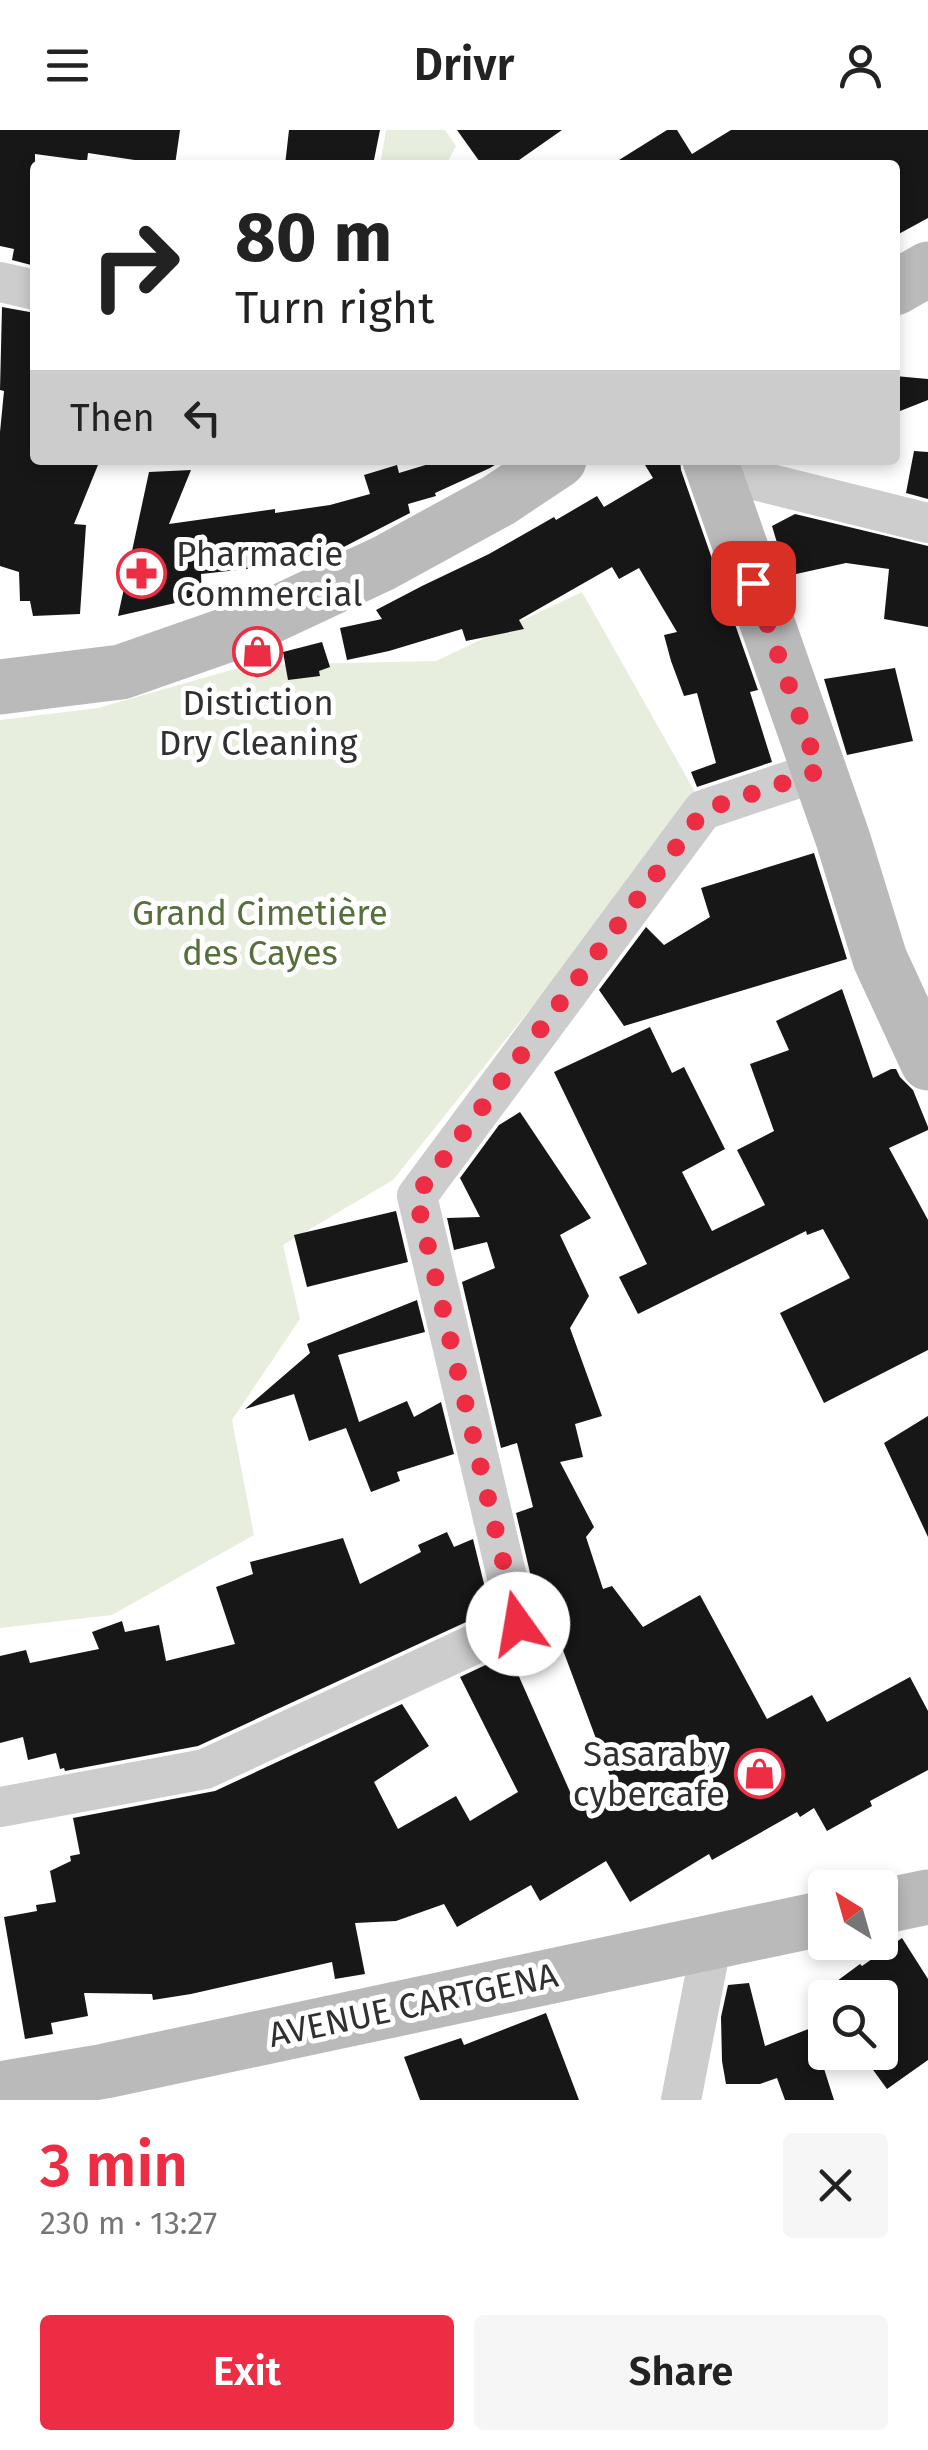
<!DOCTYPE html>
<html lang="en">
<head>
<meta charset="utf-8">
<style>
  :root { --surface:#fff; --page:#f6f6f6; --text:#222; --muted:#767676; --accent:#ed2d44 }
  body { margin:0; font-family:"Fira Sans",sans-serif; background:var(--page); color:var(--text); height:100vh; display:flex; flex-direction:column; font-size:38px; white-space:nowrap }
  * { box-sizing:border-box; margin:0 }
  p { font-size:32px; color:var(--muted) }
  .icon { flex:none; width:55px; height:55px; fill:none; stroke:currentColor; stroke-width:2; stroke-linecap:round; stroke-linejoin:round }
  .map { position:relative; height:1970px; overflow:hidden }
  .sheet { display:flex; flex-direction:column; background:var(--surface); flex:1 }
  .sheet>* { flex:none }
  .top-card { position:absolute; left:30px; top:30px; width:870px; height:305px; border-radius:10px; box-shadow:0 5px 15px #0003; background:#fff; color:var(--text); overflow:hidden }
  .needle { width:65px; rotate:323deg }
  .fabs { position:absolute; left:808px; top:1740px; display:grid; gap:20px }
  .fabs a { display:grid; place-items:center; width:90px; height:90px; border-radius:10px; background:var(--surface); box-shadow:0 5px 15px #0003; font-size:50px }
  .pin { position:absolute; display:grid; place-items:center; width:85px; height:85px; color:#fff; margin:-42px; border-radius:20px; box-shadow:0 5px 15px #0006 }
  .me { position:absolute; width:110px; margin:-55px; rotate:347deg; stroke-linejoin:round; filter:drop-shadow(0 0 8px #0008) }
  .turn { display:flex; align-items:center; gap:35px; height:210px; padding:0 40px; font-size:45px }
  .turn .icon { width:130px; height:130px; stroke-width:2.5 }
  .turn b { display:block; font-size:70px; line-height:85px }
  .then { display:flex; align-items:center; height:95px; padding:0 40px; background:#0003; gap:20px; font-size:38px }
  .round { display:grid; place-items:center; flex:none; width:105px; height:105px; border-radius:10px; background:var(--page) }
  .head { display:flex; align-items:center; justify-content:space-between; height:170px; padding:0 40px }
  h1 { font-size:60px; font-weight:600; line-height:75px; color:var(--accent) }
  .cta { display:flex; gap:20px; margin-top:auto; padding:20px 40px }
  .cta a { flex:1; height:115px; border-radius:10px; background:var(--accent); color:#fff; font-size:40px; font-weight:600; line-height:115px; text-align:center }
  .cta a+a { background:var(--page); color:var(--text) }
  header { display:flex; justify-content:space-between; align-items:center; height:130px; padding:0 40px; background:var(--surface); font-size:45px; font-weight:600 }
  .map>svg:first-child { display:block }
  .green { fill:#e7eede }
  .building { fill:#171717 }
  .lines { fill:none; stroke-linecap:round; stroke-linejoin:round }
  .street { stroke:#cdcdcd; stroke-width:40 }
  .secondary { stroke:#bababa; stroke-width:55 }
  .route { stroke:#ed2d44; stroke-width:18; stroke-dasharray:0 32.4 }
  .labels { text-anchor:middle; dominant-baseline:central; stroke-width:10; stroke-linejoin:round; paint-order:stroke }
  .poi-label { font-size:35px; fill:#303030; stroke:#fff; text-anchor:start }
  .park-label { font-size:35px; fill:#566f3b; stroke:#fff }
  .street-label { font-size:35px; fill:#303030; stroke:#fff }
</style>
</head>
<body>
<header><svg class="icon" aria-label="menu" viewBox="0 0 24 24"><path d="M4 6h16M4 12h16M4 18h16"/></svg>Drivr<svg class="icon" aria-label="person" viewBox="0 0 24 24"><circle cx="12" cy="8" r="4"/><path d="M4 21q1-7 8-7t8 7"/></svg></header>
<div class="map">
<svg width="928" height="1970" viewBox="0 0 928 1970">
  <rect width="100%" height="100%" fill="#fff"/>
  <!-- green -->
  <path class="green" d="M386,0h59l11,16 -10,19h-66z
    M582,462l117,207 -306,381 -110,65 17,74 -68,101 22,115 -142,80 -112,13v-908l98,-12 151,-43 187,-4z"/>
  <!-- building -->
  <path class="building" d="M0,0h180l-5,35h-28l1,-3 -60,-9 -1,8 -52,-7v112l-23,-6 2,-11 -14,-3z
    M289,0h91l-7,35h-88z
    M457,0h105l-50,35h-30z
    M667,0h10l15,24 39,-24h197v88l-33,18v-71h-284z
    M2,177l33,6v147h65l-26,64 12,1 -6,89 -47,2 -3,-15h-10l-1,-29 -19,-6v-134l4,-41 -4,-1z
    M895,246l33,3v21l-33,13z
    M914,321l14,1v47l-22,-6z
    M442,330h61l-13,8 -55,25 1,3 -28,8 2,9 -76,39 -59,8v6l-74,8 1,23 -84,19 31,-144 42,-2 -22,54 106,-15v4l55,-8 40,-11 -6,-19 33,-10 2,8z
    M642,330h38l1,10 77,220 -8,2 22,70 -75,25 -6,-15 25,-9 -19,-70 -13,3 -13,-35 -7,-26 13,-3 -38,-64 -20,11 -7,-12 -93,53 5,9 -58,12 -4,-12 -73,22 -42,9 -7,-32 42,-9 -6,-9 46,-24 67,-32 65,-37 2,3 41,-24 7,11 49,-29z
    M795,384l133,32v81l-44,-8 5,-50 -43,-6 -59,13 -15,-50z
    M322,512l8,25 -11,4 1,5 -32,4 -5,-28z
    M895,538l18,73 -66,14 -23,-76z
    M814,723l33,106 -223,67 -25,-36 47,-63 18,18 46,-28 -9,-29z
    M842,859l31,89 18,-9h5l4,8 13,13 15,37v3l-39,18 39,72v130l-104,53 -44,-90 70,-35 -27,-49 -16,6 -1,-4 -168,83 -19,-37 28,-13 -93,-192 96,-45 22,46 12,-6 41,82 -43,23 30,59 53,-26 -28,-55 37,-19 -24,-67 39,-14 -13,-29z
    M520,982l71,106 -31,17 29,61 -19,32 32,88 -27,8 8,33 -23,5 34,65 -8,10 17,52 9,-3 31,41 57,-32 67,124 45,-24 15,27 83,-45 18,34v59l-58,31 2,5 -45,25 -13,-23 -14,9 -3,-5 -85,48 -3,-6 -79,48 -24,-41 -66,40 -9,-16 -74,42 -13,-23 -48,17 -41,2 10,51 -30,5 -3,-17 -141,32 -38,6 -1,-6 -68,-1 4,23 -37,7 2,11 -28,5 -21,-122 33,-6 -1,-6 20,-3 -6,-31 21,-10 -1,-5 10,-2 -7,-36 142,-27 187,-87 27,42 -55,36 24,47 58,-33 14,25 48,-29 -58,-115 49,-23 66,149 39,-16 -79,-212 -4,2 -15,-64 17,-6 -16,-64 -16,5 -39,-166 33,-14 -8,-26 -33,8 -7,-32 33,-1 -20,-39 39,-53z
    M396,1081l12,51 -101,25 -13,-52z
    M417,1170l8,32 -87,23 21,67 48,-21 7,16 27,-15 13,52 -57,18 3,9 -29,11 -25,-64 -37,13 -15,-47 -49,15 65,-56 -3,-9z
    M928,1286v121l-44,-94z
    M447,1402l7,15 19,-8 14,57 -3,2 6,13 -292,135 -133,25 -1,-3 -4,1 -4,-16 -28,7 -5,-23 -23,6v-87l26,-6 4,13 69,-14 -7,-17 30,-11 3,11 34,-7 7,36 69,-17 -19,-57 37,-13 -3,-12 93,-24 17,46 61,-32 -3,-7z
    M902,1808l26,41v81l-41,29 -27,-37h20v-54h-66l46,-34 2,2z
    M749,1853l16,63 46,-18 23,72h-49l-8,-22 -17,6h-34l-4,-23 -1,-44 7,-32z
    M546,1883l33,87h-159l-16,-43 57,-19 3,7z"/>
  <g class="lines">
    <!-- street -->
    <path class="street" d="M0,152l35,8
      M714,340l214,53
      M0,1677l205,-38 313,-145 -101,-428 286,-386 116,-39
      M681,1970l31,-159"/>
    <!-- secondary -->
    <path class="secondary" d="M895,158l33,-19
      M710,330l133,379 37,120 48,104
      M0,557l121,-15 120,-42 143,-67 115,-63 60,-40
      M880,1777l48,-10
      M0,1959l105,-18 720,-153"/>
  </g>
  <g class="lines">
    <!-- route -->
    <path class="route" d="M518,1494l-102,-428 288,-386 115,-39 -66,-188"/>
  </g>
  <!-- icons -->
  <defs>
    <symbol id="pharmacy-ring" viewBox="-11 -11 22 22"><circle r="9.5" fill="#fff" stroke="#ed2d44" stroke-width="1.5"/><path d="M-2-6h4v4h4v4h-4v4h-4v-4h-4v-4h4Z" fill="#ed2d44"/></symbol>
    <symbol id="shop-ring" viewBox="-11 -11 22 22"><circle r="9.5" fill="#fff" stroke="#ed2d44" stroke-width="1.5"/><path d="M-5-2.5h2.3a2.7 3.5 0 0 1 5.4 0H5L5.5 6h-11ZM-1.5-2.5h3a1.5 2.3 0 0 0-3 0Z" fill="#ed2d44"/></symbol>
  </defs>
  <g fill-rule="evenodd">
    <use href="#pharmacy-ring" x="114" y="416" width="55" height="55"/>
    <use href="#shop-ring" x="230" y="494" width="55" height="55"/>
    <use href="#shop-ring" x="732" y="1616" width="55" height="55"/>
  </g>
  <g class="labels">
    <!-- poi labels -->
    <g class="poi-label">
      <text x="176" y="424">Pharmacie<tspan x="176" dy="40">Commercial</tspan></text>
      <text x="258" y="573" text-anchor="middle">Distiction<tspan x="258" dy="40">Dry Cleaning</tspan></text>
      <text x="725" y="1624" text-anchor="end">Sasaraby<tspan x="725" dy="40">cybercafe</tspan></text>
    </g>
    <!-- park labels -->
    <g class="park-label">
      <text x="260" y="783">Grand Cimetière<tspan x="260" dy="40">des Cayes</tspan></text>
    </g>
    <!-- street labels -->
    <g class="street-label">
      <text transform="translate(413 1875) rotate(-12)">AVENUE CARTGENA</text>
    </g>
  </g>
</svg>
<div class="fabs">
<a><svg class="needle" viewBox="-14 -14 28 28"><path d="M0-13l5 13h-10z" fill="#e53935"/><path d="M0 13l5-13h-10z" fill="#767676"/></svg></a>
<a><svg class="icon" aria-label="search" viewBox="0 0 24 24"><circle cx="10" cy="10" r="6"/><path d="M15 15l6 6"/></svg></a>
</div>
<div class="pin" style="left:753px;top:453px;background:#d93025"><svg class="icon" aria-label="arrive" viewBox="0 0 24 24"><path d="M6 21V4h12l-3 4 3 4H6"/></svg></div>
<svg class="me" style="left:518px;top:1494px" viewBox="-20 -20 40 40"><circle r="19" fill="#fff"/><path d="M0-13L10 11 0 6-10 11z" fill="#ed2d44"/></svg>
<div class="top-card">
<div class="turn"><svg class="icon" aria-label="right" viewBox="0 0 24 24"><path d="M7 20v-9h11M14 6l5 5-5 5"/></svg><div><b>80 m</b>Turn right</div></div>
<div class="then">Then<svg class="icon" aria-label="left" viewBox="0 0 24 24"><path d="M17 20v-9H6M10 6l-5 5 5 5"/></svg></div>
</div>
</div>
<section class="sheet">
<div class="head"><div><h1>3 min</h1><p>230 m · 13:27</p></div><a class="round"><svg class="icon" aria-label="close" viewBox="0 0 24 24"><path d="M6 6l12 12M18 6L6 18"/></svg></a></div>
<div class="cta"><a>Exit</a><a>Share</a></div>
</section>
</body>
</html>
